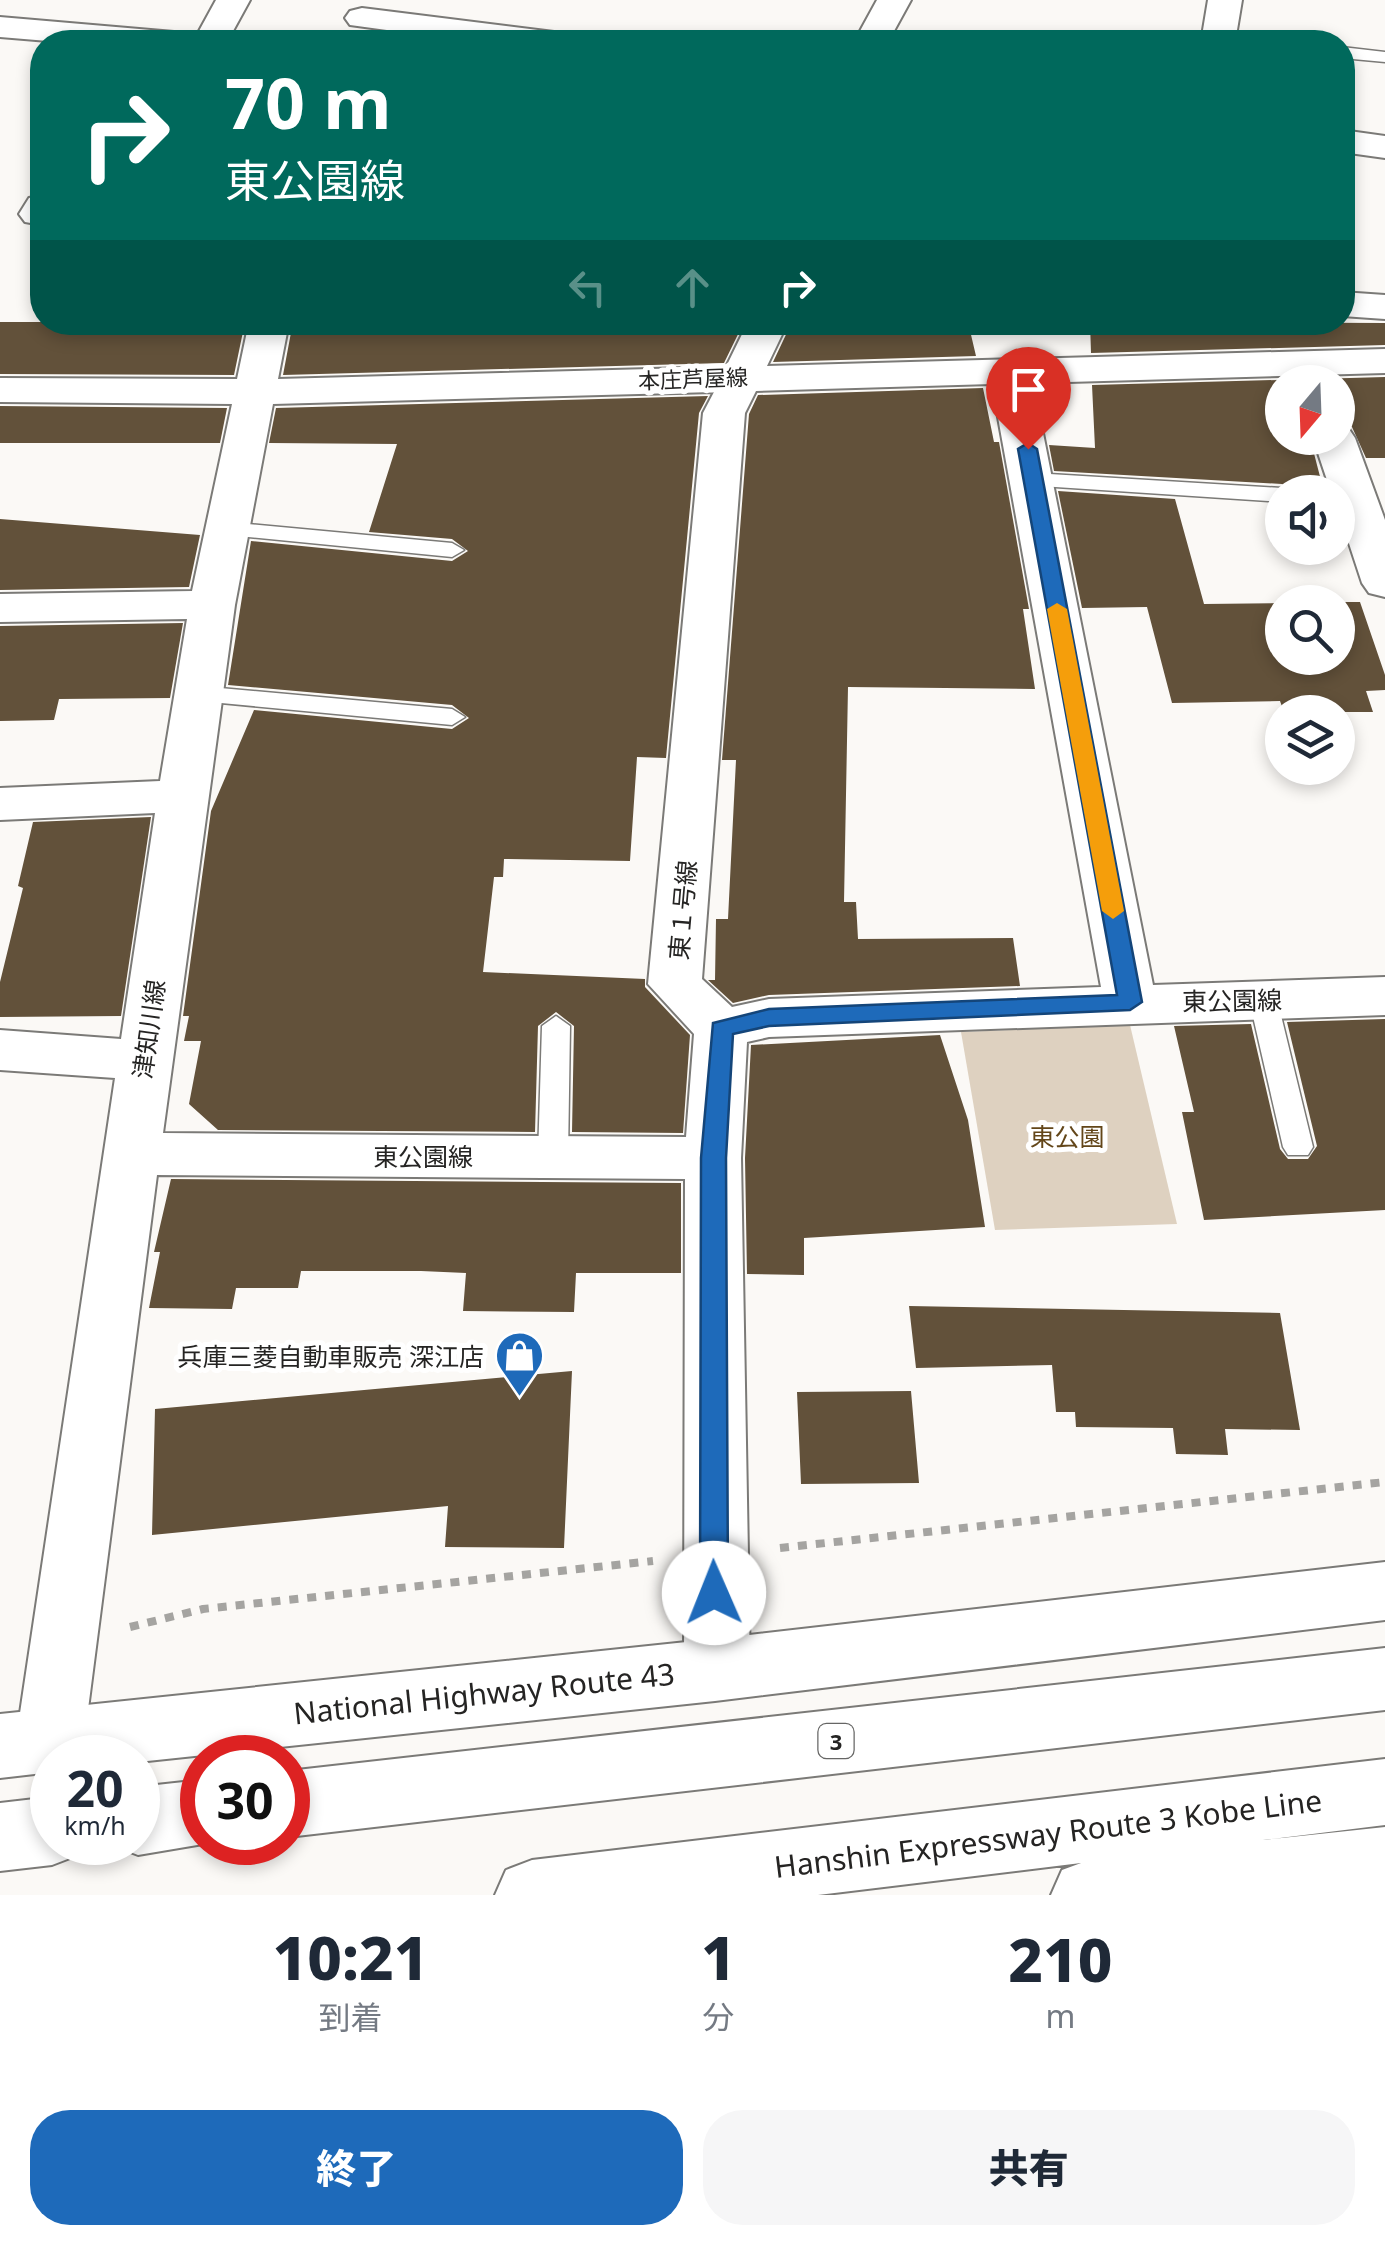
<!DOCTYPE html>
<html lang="ja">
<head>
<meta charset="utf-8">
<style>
  :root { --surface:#fff; --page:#f6f6f7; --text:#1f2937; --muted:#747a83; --accent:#1e6aba }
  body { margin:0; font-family:"Noto Sans","Noto Sans JP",sans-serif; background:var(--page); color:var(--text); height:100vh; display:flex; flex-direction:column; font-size:38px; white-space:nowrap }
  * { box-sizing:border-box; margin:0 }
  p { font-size:32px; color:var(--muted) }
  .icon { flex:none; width:55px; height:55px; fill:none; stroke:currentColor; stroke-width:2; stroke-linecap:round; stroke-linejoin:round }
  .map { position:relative; height:1895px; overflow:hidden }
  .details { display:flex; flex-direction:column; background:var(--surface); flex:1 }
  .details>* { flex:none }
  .guide { position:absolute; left:30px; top:30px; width:1325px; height:305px; border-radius:40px; box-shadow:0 5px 15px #0003; background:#00695c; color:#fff; overflow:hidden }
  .needle { width:65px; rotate:199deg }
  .buttons { position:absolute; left:1265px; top:365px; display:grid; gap:20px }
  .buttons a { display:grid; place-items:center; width:90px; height:90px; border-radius:50%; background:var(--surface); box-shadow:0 5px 15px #0003; font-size:50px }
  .speed { position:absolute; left:30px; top:1735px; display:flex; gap:20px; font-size:50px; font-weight:700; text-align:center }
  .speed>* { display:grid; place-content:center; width:130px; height:130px; border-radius:50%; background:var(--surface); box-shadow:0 5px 15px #0003; line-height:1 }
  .speed small { font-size:25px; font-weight:400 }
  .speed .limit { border:15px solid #d22; background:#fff; color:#111 }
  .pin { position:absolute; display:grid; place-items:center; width:85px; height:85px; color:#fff; margin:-102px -42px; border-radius:50% 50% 50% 0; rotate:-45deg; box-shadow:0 0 10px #0007 }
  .pin .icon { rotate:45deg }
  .me { position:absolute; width:110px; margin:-55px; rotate:359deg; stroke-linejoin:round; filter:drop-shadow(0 0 8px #0008) }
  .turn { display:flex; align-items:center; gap:35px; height:210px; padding:0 30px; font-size:45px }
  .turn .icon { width:130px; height:130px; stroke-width:2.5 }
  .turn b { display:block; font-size:70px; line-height:85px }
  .lanes { display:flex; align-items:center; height:95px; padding:0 30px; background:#0003; justify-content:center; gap:50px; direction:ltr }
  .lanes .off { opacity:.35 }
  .eta { display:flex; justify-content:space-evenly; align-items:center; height:170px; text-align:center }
  .eta b { font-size:60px; font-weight:800; line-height:70px }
  .button { display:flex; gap:20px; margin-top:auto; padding:20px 30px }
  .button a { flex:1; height:115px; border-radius:40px; background:var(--accent); color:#fff; font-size:40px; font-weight:800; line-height:115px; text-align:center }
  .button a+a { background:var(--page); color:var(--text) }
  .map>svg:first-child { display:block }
  .green { fill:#ded1c0 }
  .building { fill:#62513a }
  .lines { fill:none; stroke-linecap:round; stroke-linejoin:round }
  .lane-casing { stroke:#7b7a77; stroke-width:3 }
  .street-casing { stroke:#7b7a77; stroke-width:4 }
  .highway-casing { stroke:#7b7a77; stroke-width:4 }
  .path { stroke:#a5a4a1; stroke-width:8; stroke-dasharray:9 9; stroke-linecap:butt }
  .lane { fill:#fff; fill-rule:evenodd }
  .street { fill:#fff; fill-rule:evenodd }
  .highway { fill:#fff; fill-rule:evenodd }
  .route { fill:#1e6aba; stroke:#144579; stroke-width:2.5 }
  .slow { fill:#f59e0b }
  .labels { text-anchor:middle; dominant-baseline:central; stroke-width:10; stroke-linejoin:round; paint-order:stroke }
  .far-street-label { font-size:22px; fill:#252423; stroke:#fff }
  .shield { fill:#fff; stroke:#666665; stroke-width:2.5 }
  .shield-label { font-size:22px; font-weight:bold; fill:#252423 }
  .street-label { font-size:25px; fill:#252423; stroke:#fff }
  .park-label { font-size:25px; fill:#634619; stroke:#fff }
  .poi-label { font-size:25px; fill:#252423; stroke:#fff; text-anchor:end }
  .near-street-label { font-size:30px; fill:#252423; stroke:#fff }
</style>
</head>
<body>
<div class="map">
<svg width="1385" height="1895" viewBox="0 0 1385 1895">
  <rect width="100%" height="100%" fill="#fbf9f6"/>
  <!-- green -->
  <path class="green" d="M1130,1025l47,199 -182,6 -34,-198z"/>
  <!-- building -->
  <path class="building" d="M0,322h245l-11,53 -234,-1z
    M293,322h451l-20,41 -441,12z
    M792,322h176l8,34 -203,6z
    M1090,322l295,1v22l-294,8z
    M1385,377v81h-19l-14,-31 -14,-4v-41h-56v56h28l14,54 -29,-1 -13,-7 -228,-13 -5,-26 46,3 -3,-63z
    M983,388l11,54h5l30,167h-6l12,80 -187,-2 -4,215h12l2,37 155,-1 7,48 -251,9 -36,8 -25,-23h7l1,-61h12l8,-159h-14l27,-346 9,-19z
    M708,396l-9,17 -33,345 -29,-1 -7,104 -126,-2 -1,18h-9l-11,95 162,7v8l45,48 -7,98 -111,-1 2,-106 -18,-14 -18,14 -3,106 -317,-2 -29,-26 12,-63h-17l5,-25h-6l28,-205 43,-101 198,19 17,-11 -17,-13 -224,-20 23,-144 201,20 16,-10 -16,-12 -83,-7 28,-88 -128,-1 7,-35z
    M0,406l227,2 -7,35h-220z
    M1058,491l117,8 29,105 78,-1v55h56v-56h-35h57l25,73v15l-19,1 7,21h-89l-4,-11 -108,2 -25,-96 -65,1z
    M0,519l200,16 -11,52 -189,3z
    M183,623l-13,75 -111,1 -5,21 -54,1v-95z
    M151,817l-30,199 -121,1v-35l23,-94 -5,-2 15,-64z
    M1385,1019v191l-181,10 -22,-108h12l-20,-86 77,-2 29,125 8,10h20l9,-13 -30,-124z
    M940,1035l28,85 17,107 -181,11v37l-57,-1 -2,-116 6,-113z
    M171,1179l510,4v90h-105l-2,39 -111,-1 3,-38 -45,-2h-120l-3,17h-62l-4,21 -83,-1 11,-56h-6z
    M909,1306l371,7 20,117 -75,-1 3,26 -52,-1 -3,-26 -97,-1 -1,-15h-19l-4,-47 -136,3z
    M572,1371l-8,177 -119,-1 3,-41 -296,29 3,-126z
    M911,1391l8,92 -118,1 -4,-92z"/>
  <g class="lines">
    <defs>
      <path id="lane" d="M1219,31l53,6 9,5 -68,-2 -3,-4z
        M1342,47l43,5v10l-43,-4z
        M1033,473l249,15 10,4h-10v10l-257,-17v-10z
        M226,522l226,21 12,7 -12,7 -234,-23v-10z
        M198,686l254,23 13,8 -13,8 -263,-25 -3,-6 3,-6z
        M1263,989l14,10 36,148 -5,8h-20l-5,-8 -34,-148z
        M556,1016l14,10 -2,131 -5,8h-20l-5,-8 4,-131z"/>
      <path id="street" d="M216,0h34l-23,42h-34z
        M877,0h34l-23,42h-34z
        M1208,0h34l-7,42h-34z
        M362,8l192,24 12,3 5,7h-96l-125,-17 -5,-7 5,-7z
        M0,17l174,15 12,3 5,7h-131l-60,-5z
        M1342,130l43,6v22l-43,-6z
        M42,195v30l-17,-3 -6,-8 10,-16z
        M1342,292l43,3v24l-43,-3z
        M249,322h40l-11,57 448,-12 22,-45h40l-21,44 618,-17v24l-352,10 120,602 232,-8v38l-616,22 -22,5 -6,116 9,512 -9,21 -24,9 -24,-9 -9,-21 1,-491 -528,-4 -73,565 -8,18h-24l-2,13 -24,-9 -10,-22 99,-662 -115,-8v-40l121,9 34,-226 -155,7v-32l160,-7 27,-162 -187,3v-28l192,-3 40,-187 -232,-2v-24l237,1zM992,384l109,603 -332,12 -37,8 -30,-28 43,-566 11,-22zM714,392l-11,21 -55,571 46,50 -8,103 -523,-4 72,-528 38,-201z
        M1338,426l11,3 6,9 30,82v77l-16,-4 -7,-10 -24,-73v-18h-7l-18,-54h25z"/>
      <path id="highway" d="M1385,1562v58l-670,81 -577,61v-4h-86v14l-52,6v-64l715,-75z
        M1385,1648v62l-1097,127v-66z
        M1385,1759v66l-122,15 122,-13v68h-334l11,-25 19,-7 -263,32h-323l11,-25 26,-10z
        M202,1780v62h13l-77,13 -26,-10 26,-3v-55z
        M52,1797v45h31l-5,13 -26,10 -52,6v-68z"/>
    </defs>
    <!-- lane casing -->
    <use href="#lane" class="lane-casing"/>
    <!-- street casing -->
    <use href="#street" class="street-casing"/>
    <!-- highway casing -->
    <use href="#highway" class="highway-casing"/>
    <!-- path -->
    <path class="path" d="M780,1548l605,-66
      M130,1627l73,-18 450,-48"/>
    <!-- lane -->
    <use href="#lane" class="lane"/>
    <!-- street -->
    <use href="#street" class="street"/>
    <!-- highway -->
    <use href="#highway" class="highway"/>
  </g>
  <!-- route -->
  <path class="route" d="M1028,443l9,6 105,553 -12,8 -361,16 -36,8 -7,124 2,435 -4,9 -10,3 -10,-3 -4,-9 1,-435 12,-135 56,-14 348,-14 -99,-546z"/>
  <!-- slow -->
  <path class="slow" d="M1057,603l10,6 57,302 -11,8 -11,-8 -55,-302z"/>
  <!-- icons -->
  <defs>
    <symbol id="shop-pin" viewBox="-11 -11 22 30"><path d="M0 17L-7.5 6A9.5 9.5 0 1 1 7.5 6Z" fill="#1e6aba" stroke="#fff"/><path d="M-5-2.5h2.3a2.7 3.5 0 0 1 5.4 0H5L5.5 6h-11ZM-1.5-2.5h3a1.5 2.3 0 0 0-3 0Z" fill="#fff"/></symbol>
  </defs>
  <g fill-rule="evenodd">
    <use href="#shop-pin" x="492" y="1328" width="55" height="75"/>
  </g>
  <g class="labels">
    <!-- far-street labels -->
    <g class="far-street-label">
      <text transform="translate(693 378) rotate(-2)">本庄芦屋線</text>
    </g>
    <!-- shield labels -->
    <rect class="shield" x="818.5" y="1724" width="35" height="34" rx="8"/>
    <g class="shield-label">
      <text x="836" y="1741">3</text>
    </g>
    <!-- street labels -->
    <g class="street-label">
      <text transform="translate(682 910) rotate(-85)">東１号線</text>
      <text transform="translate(1232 1000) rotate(-1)">東公園線</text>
      <text transform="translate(148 1029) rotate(-82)">津知川線</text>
      <text x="423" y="1156">東公園線</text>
    </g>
    <!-- park labels -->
    <g class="park-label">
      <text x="1067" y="1136">東公園</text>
    </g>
    <!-- poi labels -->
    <g class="poi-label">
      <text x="484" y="1356">兵庫三菱自動車販売 深江店</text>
    </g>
    <!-- near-street labels -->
    <g class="near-street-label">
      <text transform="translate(484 1693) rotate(-6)">National Highway Route 43</text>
      <text transform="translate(1048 1833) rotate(-7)">Hanshin Expressway Route 3 Kobe Line</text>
    </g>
  </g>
</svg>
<div class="buttons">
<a><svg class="needle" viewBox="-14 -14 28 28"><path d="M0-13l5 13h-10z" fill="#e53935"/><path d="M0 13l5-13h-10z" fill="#747a83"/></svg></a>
<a><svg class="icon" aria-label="sound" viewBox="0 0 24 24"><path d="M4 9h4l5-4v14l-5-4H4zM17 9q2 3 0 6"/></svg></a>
<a><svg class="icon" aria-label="search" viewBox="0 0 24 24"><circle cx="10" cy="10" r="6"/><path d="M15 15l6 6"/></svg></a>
<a><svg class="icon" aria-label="layers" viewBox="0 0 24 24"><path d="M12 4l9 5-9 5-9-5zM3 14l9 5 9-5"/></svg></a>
</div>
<div class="speed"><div>20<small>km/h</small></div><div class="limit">30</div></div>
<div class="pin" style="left:1028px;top:449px;background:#d93025"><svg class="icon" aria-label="arrive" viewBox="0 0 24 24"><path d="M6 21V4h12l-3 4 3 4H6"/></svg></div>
<svg class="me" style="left:714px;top:1593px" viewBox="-20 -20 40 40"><circle r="19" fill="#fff"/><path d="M0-13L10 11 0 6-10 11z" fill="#1e6aba"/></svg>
<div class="guide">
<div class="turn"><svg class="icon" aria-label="right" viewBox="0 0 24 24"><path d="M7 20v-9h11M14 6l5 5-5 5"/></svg><div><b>70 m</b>東公園線</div></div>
<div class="lanes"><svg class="icon off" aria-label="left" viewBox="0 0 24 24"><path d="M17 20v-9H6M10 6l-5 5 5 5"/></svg><svg class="icon off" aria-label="ahead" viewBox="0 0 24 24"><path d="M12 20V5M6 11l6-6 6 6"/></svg><svg class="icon" aria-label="right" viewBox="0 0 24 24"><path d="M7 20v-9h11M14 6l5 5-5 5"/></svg></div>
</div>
</div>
<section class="details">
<div class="eta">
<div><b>10:21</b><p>到着</p></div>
<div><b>1</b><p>分</p></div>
<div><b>210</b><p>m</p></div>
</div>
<div class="button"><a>終了</a><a>共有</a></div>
</section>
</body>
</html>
